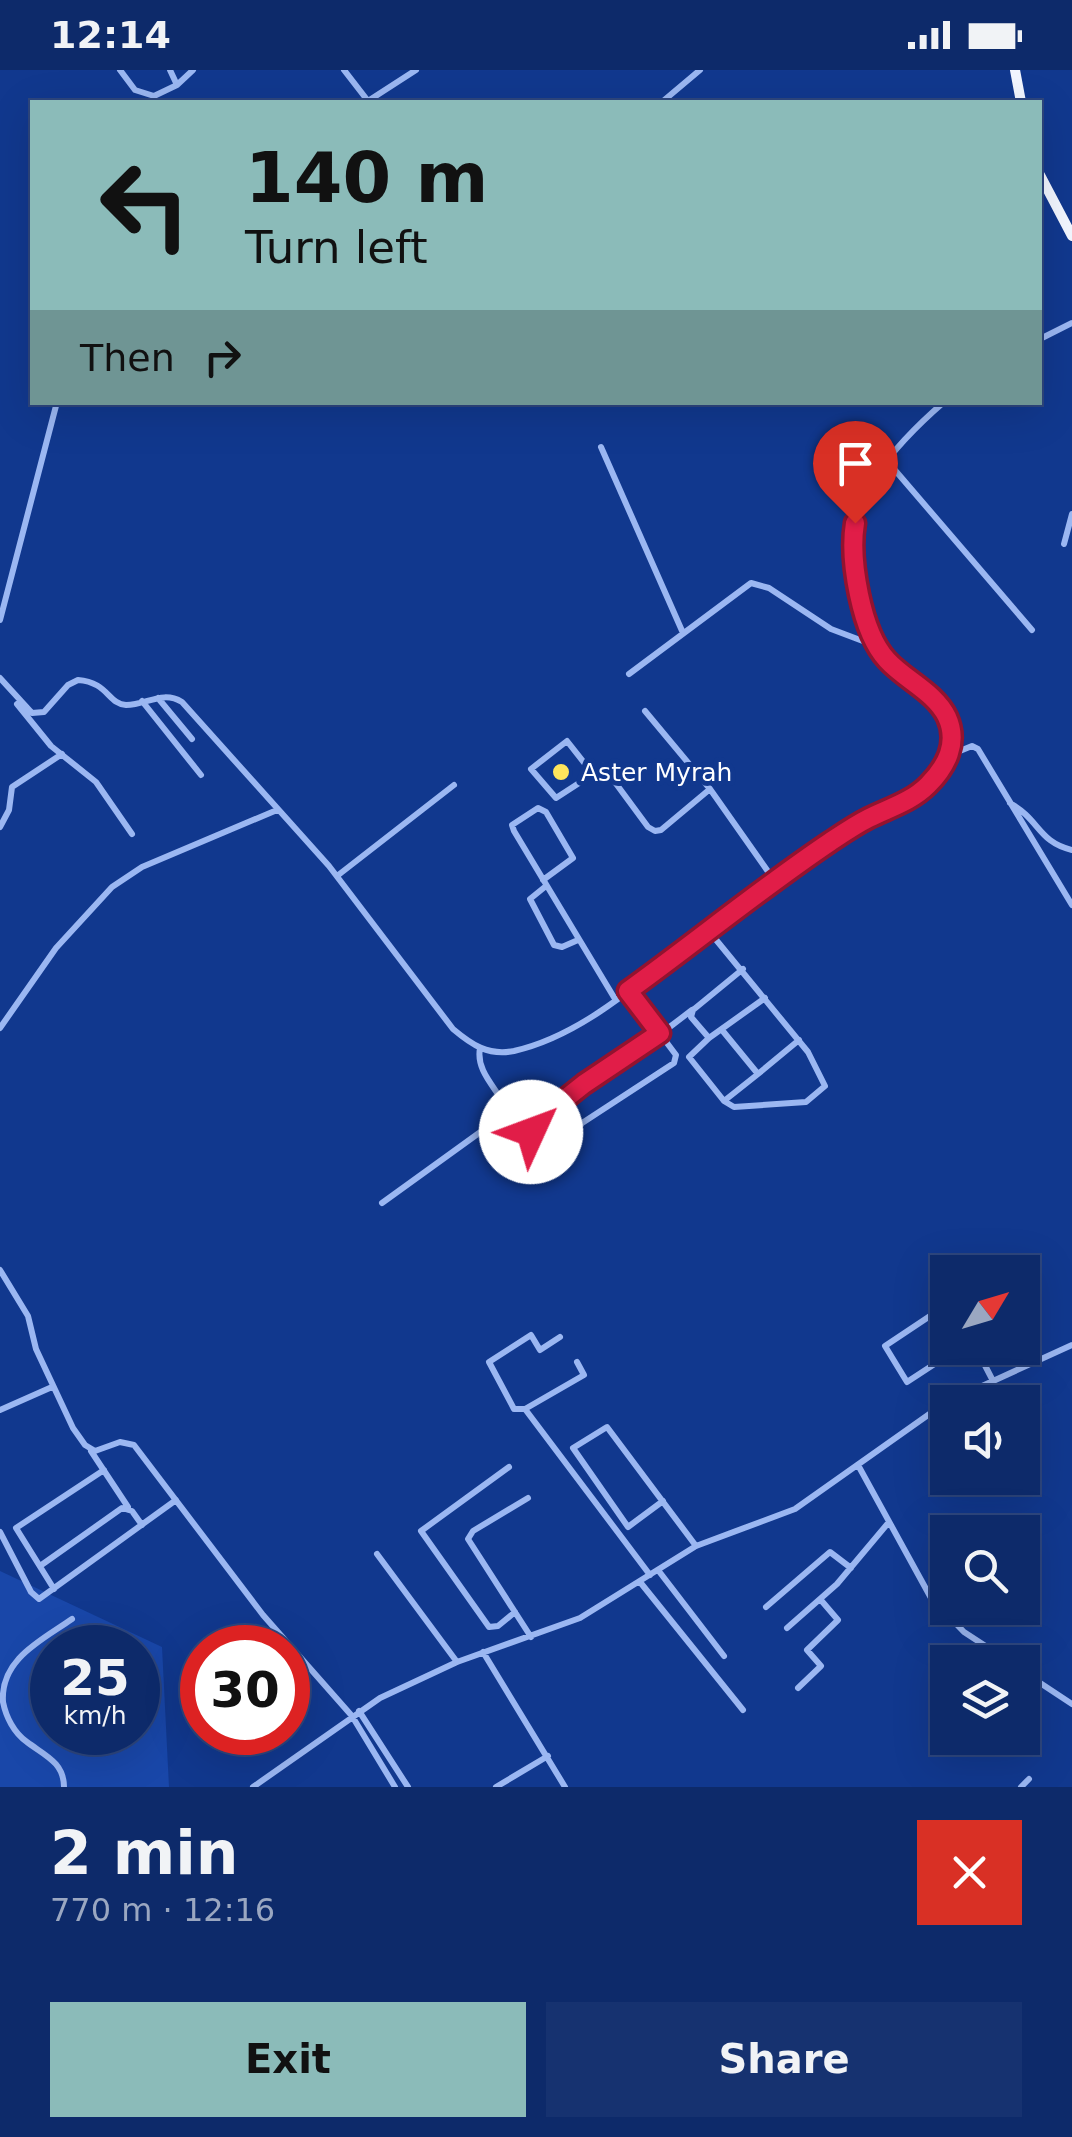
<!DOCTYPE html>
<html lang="en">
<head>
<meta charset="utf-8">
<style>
  :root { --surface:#0d2a6a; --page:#163270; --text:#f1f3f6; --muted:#9aa7c1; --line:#2d467e; --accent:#8bbbb9 }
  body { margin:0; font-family:"DejaVu Sans",sans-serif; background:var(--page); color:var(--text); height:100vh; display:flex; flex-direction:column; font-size:38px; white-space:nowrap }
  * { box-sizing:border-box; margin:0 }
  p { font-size:32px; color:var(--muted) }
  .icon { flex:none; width:55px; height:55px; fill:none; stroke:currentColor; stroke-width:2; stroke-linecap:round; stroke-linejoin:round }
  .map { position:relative; height:1717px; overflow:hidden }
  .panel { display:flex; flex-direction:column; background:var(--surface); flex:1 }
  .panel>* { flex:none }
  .banner { position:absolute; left:30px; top:30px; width:1012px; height:305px; border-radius:0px; box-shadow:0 10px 40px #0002,0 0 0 2px var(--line); background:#8bbbb9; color:#111; overflow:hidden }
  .needle { width:65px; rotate:52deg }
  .fabs { position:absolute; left:930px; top:1185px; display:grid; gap:20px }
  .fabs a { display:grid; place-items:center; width:110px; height:110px; border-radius:0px; background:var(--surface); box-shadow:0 10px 40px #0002,0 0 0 2px var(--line); font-size:50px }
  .speed { position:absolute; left:30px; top:1555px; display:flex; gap:20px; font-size:50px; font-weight:700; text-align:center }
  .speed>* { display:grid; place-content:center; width:130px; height:130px; border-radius:50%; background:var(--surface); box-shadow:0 10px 40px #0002,0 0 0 2px var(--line); line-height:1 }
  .speed small { font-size:25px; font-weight:400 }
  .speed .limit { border:15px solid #d22; background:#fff; color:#111 }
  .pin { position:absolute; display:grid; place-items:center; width:85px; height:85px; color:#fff; margin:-102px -42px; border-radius:50% 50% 50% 0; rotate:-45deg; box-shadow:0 0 10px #0007 }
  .pin .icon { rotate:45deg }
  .me { position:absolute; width:110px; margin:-55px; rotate:47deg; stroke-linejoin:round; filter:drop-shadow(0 0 8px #0008) }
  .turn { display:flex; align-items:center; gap:35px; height:210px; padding:0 50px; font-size:45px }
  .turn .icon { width:130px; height:130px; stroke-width:2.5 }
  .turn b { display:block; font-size:70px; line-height:85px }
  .then { display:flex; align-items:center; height:95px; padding:0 50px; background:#0003; gap:20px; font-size:38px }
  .round { display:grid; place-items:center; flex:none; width:105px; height:105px; border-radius:0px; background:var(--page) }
  .overview { display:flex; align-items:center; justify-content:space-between; height:170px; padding:0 50px }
  h1 { font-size:60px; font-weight:700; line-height:75px }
  .primary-button { display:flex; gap:20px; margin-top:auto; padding:20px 50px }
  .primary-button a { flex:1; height:115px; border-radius:0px; background:var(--accent); color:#111; font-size:40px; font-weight:700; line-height:115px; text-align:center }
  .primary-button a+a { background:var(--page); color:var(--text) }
  .status { display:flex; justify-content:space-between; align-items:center; height:70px; padding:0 50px; background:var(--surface); direction:ltr }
  .status svg { height:28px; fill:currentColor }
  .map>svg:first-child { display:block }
  .green { fill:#1947a9; fill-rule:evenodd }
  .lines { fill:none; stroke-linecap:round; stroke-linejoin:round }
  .minor { stroke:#9bb7f2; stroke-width:6 }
  .trunk { stroke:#f2f6ff; stroke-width:10 }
  .route-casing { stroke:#92132f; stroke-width:25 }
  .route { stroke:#e11d48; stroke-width:18 }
  .poi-dot { fill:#ffe55c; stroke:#11388e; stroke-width:4 }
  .labels { text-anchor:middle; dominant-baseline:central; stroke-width:10; stroke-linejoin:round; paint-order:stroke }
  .poi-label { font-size:25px; fill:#fff; stroke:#11388e; text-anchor:start }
</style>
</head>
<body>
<div class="status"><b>12:14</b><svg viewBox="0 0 49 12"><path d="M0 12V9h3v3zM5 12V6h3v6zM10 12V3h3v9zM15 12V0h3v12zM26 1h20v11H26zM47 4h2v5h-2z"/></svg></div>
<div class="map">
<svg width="1072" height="1717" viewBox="0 0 1072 1717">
  <rect width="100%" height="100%" fill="#11388e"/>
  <!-- green -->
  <path class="green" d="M0,1501l162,76 7,140h-169zM52,1578h86v84h-86z"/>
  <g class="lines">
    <!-- minor -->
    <path class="minor" d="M120,0l15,20 19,6 23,-11 16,-15
      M170,0l7,15
      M344,0l24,31 48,-31
      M662,32l38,-32
      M1040,269l32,-16
      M601,377l82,186
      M888,392l144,168
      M1064,474l8,-30
      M0,550l57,-218
      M629,604l122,-91 18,5 62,41 45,17
      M0,608l32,35 12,-1 24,-27 10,-5c30,2 30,24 48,25 21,0 36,-15 56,-3l147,164 124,163c19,16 35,27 61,22 63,-14 119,-63 168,-101 54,-42 108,-85 167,-120 34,-21 87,-32 101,-75 15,-45 -40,-69 -63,-95 -14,-15 -18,-37 -24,-56 -3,-12 -8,-24 -11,-36 -12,-66 47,-127 92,-166
      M158,628l34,41
      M142,631l59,74
      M17,634l34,42 45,36 36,52
      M645,641l65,78
      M950,685l22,-9 6,3 94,156
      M593,704l-37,24 -25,-29 36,-28 26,33 10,-8 45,61 7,4 6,-1 49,-41 64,91
      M1010,733c30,17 28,39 62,47
      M0,757l9,-17 3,-23 50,-33
      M337,806l117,-91
      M543,810l30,-22 -27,-46 -8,-4 -26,17 2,6 101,168
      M546,816l-16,13 24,46 8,2 16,-7
      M708,860l100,122 17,34 -19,16 -72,5 -10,-6
      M743,899l-50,41 -2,7 18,21 56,-40
      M628,921l48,64 -2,8 -124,81 -10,1 -9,-13 4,-9 49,-39 76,-51
      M0,958l56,-80 56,-61 30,-20 135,-57
      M667,959l25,-19
      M709,968l-20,19 35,44 34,-27 -36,-44
      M758,1004l41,-34
      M382,1133l115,-83 14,11c4,-32 -37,-51 -31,-83
      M0,1200l28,46 8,33 37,79 12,17 10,6 25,-9 14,3 129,170 89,101 43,71
      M948,1234l-63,42 22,36 52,-34
      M976,1278l16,31
      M577,1292l7,13 -59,34 125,166
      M525,1339h-11l-25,-47 42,-27 9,15 20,-13
      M0,1340l52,-23
      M91,1381l37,56
      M858,1395l73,133 33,34 46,30
      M509,1397l-88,64 68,96 9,-1 17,-14
      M528,1428l-55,33 -5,8 63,98
      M663,1431l-35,26 -55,-79 34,-21 89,119
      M0,1462l31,60 8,7 137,-99
      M377,1484l80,108
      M40,1496l82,-58 10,3 10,14
      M658,1500l66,86
      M640,1512l103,128
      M54,1519l-38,-61 88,-58
      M766,1537l64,-55 21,16
      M787,1558l50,-44 52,-62
      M483,1582l82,135
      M1022,1601l50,33
      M798,1618l23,-22 -14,-16 31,-30 -18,-21
      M359,1641l49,76
      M64,1717c0,-25 -20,-32 -37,-45 -13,-9 -21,-25 -24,-40 -3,-43 39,-62 69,-83
      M253,1717l127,-89 77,-36 123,-44 116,-72 99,-37 150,-106 127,-58
      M496,1717l52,-31
      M1021,1717l8,-8"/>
    <!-- trunk -->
    <path class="trunk" d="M1015,0l6,32
      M1040,105l32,61"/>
  </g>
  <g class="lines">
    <defs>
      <path id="route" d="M531,1062l4,-9 49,-39 76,-51 -32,-42c68,-49 132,-102 202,-149 12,-8 25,-17 39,-24 20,-10 42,-16 59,-33 18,-18 31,-42 19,-68 -12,-25 -42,-37 -60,-57 -26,-28 -38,-101 -32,-137"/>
    </defs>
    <!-- route casing -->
    <use href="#route" class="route-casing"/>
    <!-- route -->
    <use href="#route" class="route"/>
  </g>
  <!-- markers -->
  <circle class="poi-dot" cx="561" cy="702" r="10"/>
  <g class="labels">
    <!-- poi labels -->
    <g class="poi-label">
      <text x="581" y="702">Aster Myrah</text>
    </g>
  </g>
</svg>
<div class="fabs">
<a><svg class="needle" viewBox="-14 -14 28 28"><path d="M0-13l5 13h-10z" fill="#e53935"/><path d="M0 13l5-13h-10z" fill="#9aa7c1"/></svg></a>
<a><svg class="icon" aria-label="sound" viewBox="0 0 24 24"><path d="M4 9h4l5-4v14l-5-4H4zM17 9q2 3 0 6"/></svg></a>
<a><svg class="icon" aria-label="search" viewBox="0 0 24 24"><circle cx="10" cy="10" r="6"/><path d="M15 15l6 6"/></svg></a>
<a><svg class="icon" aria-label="layers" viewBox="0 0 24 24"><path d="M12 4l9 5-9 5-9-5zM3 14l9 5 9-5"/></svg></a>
</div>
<div class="speed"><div>25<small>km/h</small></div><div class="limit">30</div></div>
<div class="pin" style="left:855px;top:453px;background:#d93025"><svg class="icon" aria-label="arrive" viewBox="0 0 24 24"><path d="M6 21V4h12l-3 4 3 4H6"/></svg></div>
<svg class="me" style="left:531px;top:1062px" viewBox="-20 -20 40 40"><circle r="19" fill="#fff"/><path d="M0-13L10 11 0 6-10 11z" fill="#e11d48"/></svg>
<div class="banner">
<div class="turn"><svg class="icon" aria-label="left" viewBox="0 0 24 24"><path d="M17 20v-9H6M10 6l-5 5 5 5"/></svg><div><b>140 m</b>Turn left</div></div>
<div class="then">Then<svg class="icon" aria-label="right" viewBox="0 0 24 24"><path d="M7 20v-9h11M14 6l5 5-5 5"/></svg></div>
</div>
</div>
<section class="panel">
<div class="overview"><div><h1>2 min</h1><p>770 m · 12:16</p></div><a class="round" style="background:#d93025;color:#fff"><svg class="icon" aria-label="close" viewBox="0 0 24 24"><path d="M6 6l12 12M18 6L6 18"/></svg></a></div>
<div class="primary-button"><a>Exit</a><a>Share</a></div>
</section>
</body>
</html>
